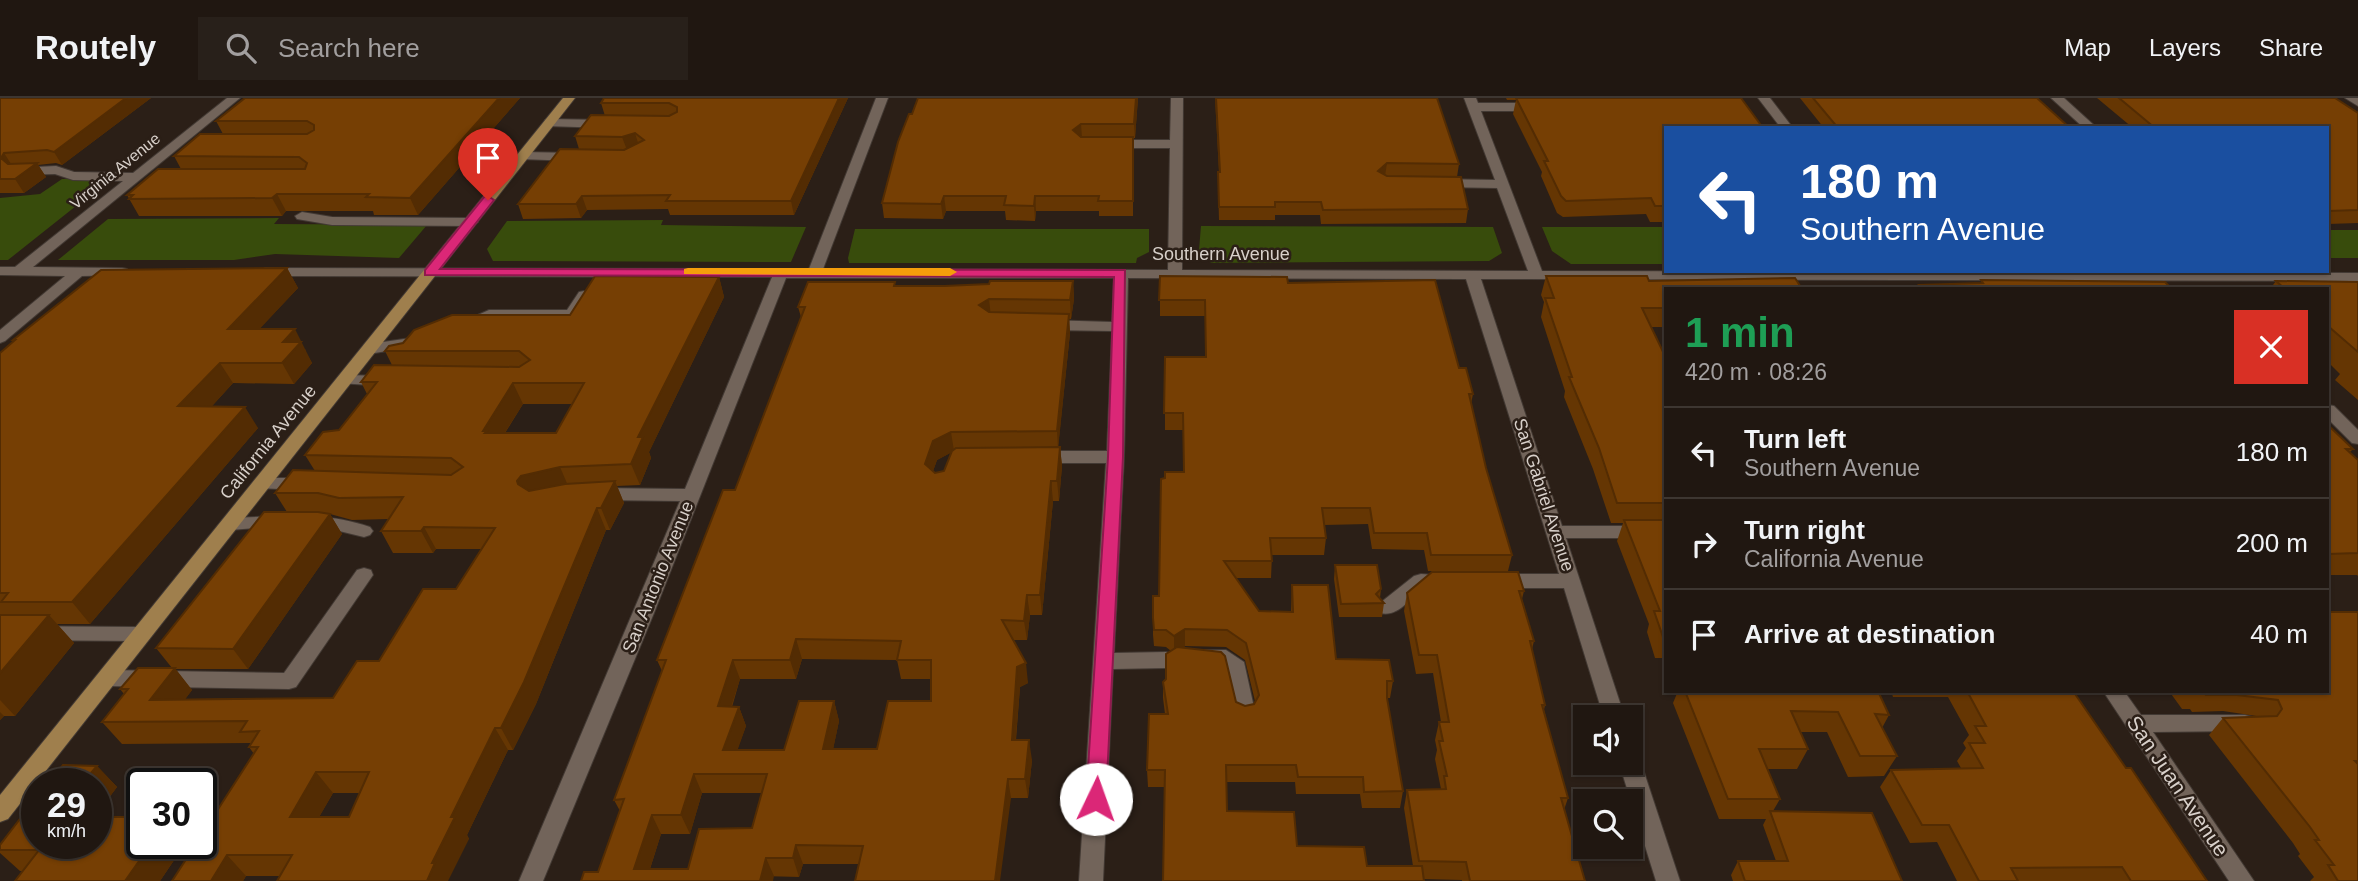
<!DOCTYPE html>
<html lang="en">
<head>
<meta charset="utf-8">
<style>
  :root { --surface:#201711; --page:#28201a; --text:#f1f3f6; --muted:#a29f9f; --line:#3d3631 }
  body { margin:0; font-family:Arial,sans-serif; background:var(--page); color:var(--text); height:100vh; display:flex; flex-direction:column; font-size:26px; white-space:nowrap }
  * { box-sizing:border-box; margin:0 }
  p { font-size:23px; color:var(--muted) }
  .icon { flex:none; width:38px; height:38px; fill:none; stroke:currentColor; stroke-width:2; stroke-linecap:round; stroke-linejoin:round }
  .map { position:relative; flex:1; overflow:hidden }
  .panel { position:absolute; left:1664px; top:189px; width:665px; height:406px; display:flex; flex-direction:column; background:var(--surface); border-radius:0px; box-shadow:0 2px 5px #0004,0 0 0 2px var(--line) }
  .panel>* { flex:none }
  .guide { position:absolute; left:1664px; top:28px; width:665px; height:147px; border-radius:0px; box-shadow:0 2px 5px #0004,0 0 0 2px var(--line); background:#1a4fa0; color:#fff; overflow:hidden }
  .controls { position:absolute; left:1573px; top:607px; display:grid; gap:14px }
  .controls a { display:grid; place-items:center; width:70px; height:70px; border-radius:0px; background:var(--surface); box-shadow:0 2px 5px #0004,0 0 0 2px var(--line); font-size:35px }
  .speed { position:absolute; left:21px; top:670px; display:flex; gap:14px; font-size:35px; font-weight:700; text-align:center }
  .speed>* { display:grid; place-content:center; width:91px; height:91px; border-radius:50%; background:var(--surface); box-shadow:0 2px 5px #0004,0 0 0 2px var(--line); line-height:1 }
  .speed small { font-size:18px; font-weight:400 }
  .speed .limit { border:4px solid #111; border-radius:10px; background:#fff; color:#111 }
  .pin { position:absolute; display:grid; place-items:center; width:60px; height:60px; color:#fff; margin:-72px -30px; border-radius:50% 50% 50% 0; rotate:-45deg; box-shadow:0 0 7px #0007 }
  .pin .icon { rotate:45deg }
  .me { position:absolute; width:77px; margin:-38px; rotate:3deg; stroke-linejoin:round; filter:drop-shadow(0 0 5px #0008) }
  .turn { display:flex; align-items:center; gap:24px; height:147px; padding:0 21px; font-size:32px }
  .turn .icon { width:91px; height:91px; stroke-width:2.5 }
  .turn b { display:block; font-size:49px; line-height:60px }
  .round { display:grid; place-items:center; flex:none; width:74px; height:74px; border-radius:0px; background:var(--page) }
  .head { display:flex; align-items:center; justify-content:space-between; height:119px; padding:0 21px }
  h1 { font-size:42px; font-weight:800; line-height:52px; color:#1e9e55 }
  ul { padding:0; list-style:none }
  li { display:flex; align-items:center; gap:21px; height:91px; padding:0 21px; border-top:2px solid var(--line) }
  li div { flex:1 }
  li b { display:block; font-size:26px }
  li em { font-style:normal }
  header { display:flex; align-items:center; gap:42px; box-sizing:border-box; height:98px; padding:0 35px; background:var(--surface); border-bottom:2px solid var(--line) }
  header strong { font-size:33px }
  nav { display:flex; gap:38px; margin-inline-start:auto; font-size:24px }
  .search { width:490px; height:63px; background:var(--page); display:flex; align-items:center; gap:18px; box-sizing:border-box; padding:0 24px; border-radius:0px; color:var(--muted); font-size:26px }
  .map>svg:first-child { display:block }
  .green { fill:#384c0c }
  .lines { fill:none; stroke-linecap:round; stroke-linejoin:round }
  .minor-casing { stroke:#423933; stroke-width:2 }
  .major-casing { stroke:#423933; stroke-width:2 }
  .minor { fill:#72645a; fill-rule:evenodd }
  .major { fill:#9f7f4d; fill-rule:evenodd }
  .wall { fill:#653603; fill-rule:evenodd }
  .shaded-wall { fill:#532c03 }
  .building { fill:#763f04; stroke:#532c03; stroke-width:2; fill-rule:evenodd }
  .route { fill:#db2777; stroke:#8e194d; stroke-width:2 }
  .slow { fill:#f59e0b }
  .labels { text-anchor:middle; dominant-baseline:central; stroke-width:5; stroke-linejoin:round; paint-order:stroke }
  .far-street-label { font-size:16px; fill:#d8d0ca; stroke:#2b1f17 }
  .street-label { font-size:18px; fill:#d8d0ca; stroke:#2b1f17 }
  .near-street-label { font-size:21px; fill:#d8d0ca; stroke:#2b1f17 }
</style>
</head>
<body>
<header>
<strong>Routely</strong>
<div class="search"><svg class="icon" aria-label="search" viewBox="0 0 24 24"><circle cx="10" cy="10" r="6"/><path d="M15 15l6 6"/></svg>Search here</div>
<nav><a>Map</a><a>Layers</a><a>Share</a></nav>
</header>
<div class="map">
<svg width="2358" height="783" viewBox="0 0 2358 783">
  <rect width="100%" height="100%" fill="#2b1f17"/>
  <!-- green -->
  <path class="green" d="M62,81h48l-102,81h-8v-62l40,-4z
    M279,120l-5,6 153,1 -28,33 -124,-4 -41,6h-176l50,-41z
    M663,122l-2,5 145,2 -15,35 -298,-1 -6,-12 20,-28z
    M1201,128l292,1 9,26 -13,8 -278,2 -12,-13z
    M1542,129h124v37h-95l-19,-13z
    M855,131h294v23l-12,6 -1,5h-287l-1,-5z
    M2328,132h30v28h-30z"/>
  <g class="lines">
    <defs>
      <path id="minor" d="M227,0h13l-207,169 89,1 5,1v6l-45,1 -77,65 -5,2v-13l65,-54 -65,-1v-8h15l108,-86 -50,-1 -18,-6 -36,1 -6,-4 2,-3 41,-2 18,6 59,1z
        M876,0h12l-65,171 345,1 2,-122h-60l-6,-4 6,-4h60l1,-42h12l-1,172 346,1 -31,-83 -58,-1 -6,-4 6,-4 56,1 -31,-82h12l2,5h58l6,4 -6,4h-55l61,160 816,2v8l-877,-2 81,247h104v12h-100l59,180h-21l-40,-130h-67l-7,-2 -2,-5 2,-5 7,-2h62l-93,-295 -338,-1 -4,179 -10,196 52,-1 7,3 3,5 -3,5 -7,3 -53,1 -10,212h-24l27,-418h-68l-9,-6 9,-6h69l5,-120 -66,-1 -8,-5 8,-5 66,2 2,-44h-328l-132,335 -111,268h-24l161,-380 -83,-1 -9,-6 9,-6 88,1 87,-212 -507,-1 -7,-4 7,-4 544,1z
        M1758,0h12l23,30h-12z
        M2051,0h13l33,30h-13z
        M2345,0h13v8z
        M549,21l60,1 6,4 -6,4 -64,-2v-6z
        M523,54l52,1 6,4 -6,4 -56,-2v-6z
        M302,114l30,5 139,1 7,4 -7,4 -139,-1 -35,-6 -2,-3z
        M584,193l7,4 -14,22 -86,1 -24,9 -7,-4 29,-13h78l12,-18z
        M411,240l5,2 3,3 -3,3 -47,8 -8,-5 8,-5z
        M344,277l42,1 8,5 -8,5 -48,-3 -2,-3 2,-3z
        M2328,307l6,1 24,24v14l-6,-1 -24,-24z
        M262,380h42l9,6 -9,6 -48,-2 -3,-4z
        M279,418l6,2 3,4 -3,4 -55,4 -6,-2 -3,-4 3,-4 6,-2z
        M314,419c20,0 38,4 56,10l3,4 -3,4 -6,2 -33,-8 -23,-2 -3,-4 3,-4z
        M364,470l7,2 2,5 -77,112 -7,2 -182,-3 -7,-2 -3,-6 3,-6 7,-2 177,3 73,-103z
        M1421,476l30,2 2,5 -2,5c-9,2 -21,-1 -28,4 -14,8 -25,28 -43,23l-3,-5 3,-5 34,-27z
        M0,528l142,1 7,2 3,5 -3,5 -7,2 -142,-1z
        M1202,552h24l18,12 11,50 -3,6 -7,2 -7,-2 -11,-47 -6,-5 -26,-3 -3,-5 3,-5z
        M2103,593h21l17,24h104l7,2 4,6 -4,6 -7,2 -92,1 101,149h-25z
        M1631,656l7,3 3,6 39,118h-24l-37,-118h12z"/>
      <path id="major" d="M563,0h12l-567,721 -8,3v-27z"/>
    </defs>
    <!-- minor casing -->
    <use href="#minor" class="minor-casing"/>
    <!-- major casing -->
    <use href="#major" class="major-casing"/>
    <!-- minor -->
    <use href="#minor" class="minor"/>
    <!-- major -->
    <use href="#major" class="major"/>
  </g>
  <!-- wall -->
  <path class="wall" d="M0,0h151l-89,67 -6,-2 -18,2 8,12 -22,16h-24z
    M245,0h275l-102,117h-44l-1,-4h-87l-4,5h-143l-12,-21 54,-26 -7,-13 49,-22 -7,-13z
    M848,0l-54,117h-124l-2,-6 -81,1 -6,8 -58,1 -5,-15 61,-55 -4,-13 30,-20 -4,-13z
    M1138,0l-3,40h-2v78h-34v-5h-63l-1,10 -29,-1 -1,-9h-59l-3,8 -59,-1 -2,-15z
    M1215,0h222l22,66 -2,13 11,32 -2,14 -145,1 -1,-9h-45v5h-56l-1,-35v-13h1z
    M1506,0h82l78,30v94h-16l-4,-8 -83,3 -6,-4 -16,-37 1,-4 -29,-58 3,-14h-9z
    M1800,0h237l33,30h-246z
    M2097,0h238l23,15v110l-30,1v-96h-195z
    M287,170l11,20 -39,41 47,21 -1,1 7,12 -18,21 -61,-1 -21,23 46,22 -168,196h-33l17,19 -59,73h-11l-4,4v-367l14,-12 -1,-1z
    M1160,178l128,7 171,85 14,26 -2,10 15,64 26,87 -4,16h-80l-4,-21 -52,-1 -4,-25 -44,1 2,13 -2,17h-52l-1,23h-35l23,33 32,1 1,-27 44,74 57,22 -3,17h-3l16,93 -3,17h-38l-2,-14h-64l-1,-12h-69l1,29 70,35 70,20h46l-9,-58 3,-18 34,-1 -6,-30 2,-9 -2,-10 4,-18h2l-8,-49 -17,1 -12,-63 3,-18 117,-2 -2,8 12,42 -2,8 13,56 -1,5 24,88 -4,12 21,71h-123v-1l-39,-1 -260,2 2,-94h-17l-1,-17 18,-56 -2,-16v-16l3,-3 5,-28 -5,-4 -12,-1 -1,-11v-39h6l6,-118 19,-6 -1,-42h-18v-73h41l-1,-41h-45zM1185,548l41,1 19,13 10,41 -1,3 -9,2 -9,-4 -53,-54z
    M1546,178l103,5 17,8v38h-15l15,31v300h-11l-8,-26 2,-8 -32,-83 6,-18h-12l-18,-54 -29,-72 1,-6 -24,-74 3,-15 -3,-7z
    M719,179l5,20 -75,155 2,6 -11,27 -23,1 7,17 -14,27h-4l-70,174 -23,46h-5l-41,85 2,4 -189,37h-34l-3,5h-71l22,-33 -7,-4h14l12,-27 41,-63 -5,-7 2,-2 -1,-2 -128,1 -20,-22 22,-28 -4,-5 52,-21 -16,-20 131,-136 -12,-19 40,-22 -10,-16 34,-25 28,-36 -6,-12 31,-17 -7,-14 185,-36zM523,306h49l-16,29h-51zM330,416l22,6 36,-1 -7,12 12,22h40l3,-4h45l-25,40 -77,72 -46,37 -148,1 7,-9 -17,-21h73l94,-135zM333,695h26l-10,24h-30z
    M1073,183l1,18 -3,20h-2l1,14 -12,114h2l2,19 -3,35h-6l-11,114h-12l-3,25h-14l15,43 -8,4 -4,53 16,20 -4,38h-17l-152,66h-56l-4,13 -201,-5 22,-61 -6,-11 48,-129 -5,-11 78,-170 66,-173 -3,-10 98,-21h48zM952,354l-8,19 -9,2 -2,-2 4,-11zM802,561l95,1 4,19h30v22l-54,48h-44l6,-28 -5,-20 -50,49h-47l9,-24 -7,-19h-7l8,-28h56zM702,695h60l-10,35 -64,41h-38l11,-35h29z
    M2276,183l82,1v118l-23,-20 5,-6 -12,-12v-73h-58z
    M2328,327l25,24 -3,3 8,8v116l-1,-1h-29z
    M1335,467l46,24 -1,9 4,5 -2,14h-43l-5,-38z
    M2358,514v269h-48l4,-4 -16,-21 2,-2 -7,-11 -84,-108 14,-17 40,-1 -40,-6 -31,1 -2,-3h-8l-13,-18h159z
    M1678,593h200l11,24 -7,13 15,28 -13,20 -36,1 -21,-45h-27l8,17 -11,20h-30l13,30 -7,12 129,70h-169l-2,-6 7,-14h38l-13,-36 3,-6h-47l-46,-116z
    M1891,593h182l53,77 81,113h-250l-20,-39 -27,1 -30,-56 11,-17 70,-2 -4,-7 9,-13 -3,-5 6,-8 -21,-38h-55z
    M97,668l20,21 -9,12 4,4 -10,14 40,27h43l-25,37h-145l8,-10h-3l-20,-18v-8z"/>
  <!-- shaded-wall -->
  <path class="shaded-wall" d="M126,0h25l-89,67 -8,-13z
    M499,0h21l-102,117 -8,-17z
    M839,0h9l-54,117 -3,-14z
    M1136,0h2l-3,40 -1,-14z
    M1081,26l1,14 -9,-8z
    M635,35l4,13 -12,4 -5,-13z
    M4,55l9,14 -12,-9z
    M37,65l9,14 -22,16 -9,-14z
    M1387,65l-2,13 -7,-5z
    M277,96l9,17 -4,5 -10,-18z
    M582,98l5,14 -6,8 -5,-14z
    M944,98l2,15 -3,8 -2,-15z
    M1035,98l1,15 -1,10 -1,-15z
    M287,170l11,20 -58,62 -12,-21z
    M719,179l5,20 -75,155 2,6 -11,27 -9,-21 7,-27z
    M1073,183l1,18 -3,20 -1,-19z
    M989,201l2,18 -12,-12z
    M1069,216l1,19 -12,117 -1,-19z
    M295,231l17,34 -18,21 -12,-21 1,-21z
    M220,265l13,20 -40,44 -15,-21z
    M513,285l10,21 -28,44 -12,-17z
    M245,309l13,21 -168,196 -18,-22z
    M951,334l3,19 -17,9 -8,23 -4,-19 8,-23z
    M1060,349l2,19 -3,35 -2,-20z
    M560,369l9,21 -38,9 -13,-13 -1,-3 4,-5z
    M615,383l9,22 -14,27 -9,-22z
    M1051,383l2,20 -11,114 -2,-20z
    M597,410l9,22 -70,174 -23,46 -12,-22z
    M330,416l12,20 -94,135 -15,-20z
    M424,429l12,22 -3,4 -12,-22z
    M1027,497l3,20 -3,25 -3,-19z
    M49,517l25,28 -59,73 -15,-16v-27z
    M1185,531v17l-11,7v-17z
    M796,541l6,20 -6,20 -6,-19z
    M733,562l7,19 -15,47 -7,-20z
    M1026,565l2,20 -8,4 -6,73 -2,-20 5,-73z
    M175,570l17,22 -23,31 -19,-21z
    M834,603l5,20 -10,48 -6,-20z
    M739,609l7,19 -15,43 -8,-19z
    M0,614l4,4 -4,4z
    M495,630l13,22 -41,85 2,4 -21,42h-21l5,-18 19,-46z
    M1029,642l3,20 -4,38 -3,-19z
    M97,668l20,21 -9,12 4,4 -16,21v-40h-9l-3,-3z
    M316,674l17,21 -26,45 -17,-21z
    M694,676l8,19 -12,41 -9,-19z
    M1008,681l3,19 -11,83h-5z
    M652,717l9,19 -15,47 -12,-12z
    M151,746h34l-25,37h-35z
    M796,747l7,19 -4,13 -6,-19z
    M227,757l19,21 -3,5h-32z
    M766,760l8,18 -1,5h-13z"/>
  <!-- building -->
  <path class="building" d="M0,0h126l-72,54 -7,-2 -43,3 -3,5 7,6 29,-1 -22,16h-15z
    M245,0h254l-89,100 -44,-1 3,-3h-92l-5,4 -143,1 4,-4h-6l31,-26h147l2,-6 -8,-6 -125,-1 26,-22h107l7,-4v-5l-7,-4h-91z
    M604,0h235l-48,103h-125l4,-6 -88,1 -6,8h-58l42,-55 64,1 20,-10 -9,-7 -13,4 -47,-1 16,-21 78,1 8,-4v-5l-8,-4h-68z
    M918,0h218l-2,26h-53l-8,6 8,7h52v64h-35l1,-5h-64l-1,10 -30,-1 2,-9h-62l-3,8 -59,-1 16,-61 11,-28h3z
    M1216,0h221l22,66 -72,-1 -9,8 9,5 74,1 7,32 -145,1 -2,-8h-46v5h-56l-1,-35h2z
    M1516,0h225l22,30h-97v78h-11l-4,-8 -85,3 -5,-5 -17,-35h4z
    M1813,0h224l33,30h-232z
    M2119,0h216l23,15v97l-30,1v-83h-173z
    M287,170l-59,61h67l-12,13h18l-19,21h-62l-42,43 67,1 -173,195h-71l7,-9h-8v-240l15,-13h-2l88,-70z
    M595,178l124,1 -81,160h5l-12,27 -71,3 -39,9 -4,5 1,3 11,7 36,-7 50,-3 -14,27h-4l-73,174 -23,46h-6l-44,89h4l-23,46h3l-8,18h-150l15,-26h-65l-16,26h-39l24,-37h5v-27h12l45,-70h-9l10,-16 -19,1 7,-11 -145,1 26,-33h-8l18,-21h37l-25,32 183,-2 24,-37h22l44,-72h33l39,-61 -71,-1 -3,4h-40l22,-34 -64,1 -21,-5h-43l18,-23 158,5 12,-8 -12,-9 -146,-3 18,-23 16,-2 38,-48h-16l13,-17 145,2 11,-7 -11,-9h-134l4,-5 14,-3 11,-13 38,-15h118zM513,285h71l-28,50h-71l2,-2h-4zM316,674h53l-20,45h-59z
    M1160,178l127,1 1,6 147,-3 24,88h7l7,26h-4l17,74 26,87h-81l-4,-22h-53l-4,-25h-48l4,30h-56l2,23h-48l35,50 34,1 -1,-27h36l8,74 53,1 4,21h-6v17l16,93 -39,1 -1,-15h-65l-2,-12h-70l1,46 67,1 3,34 67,1 3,19h55l2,15h-261l2,-111h-18l2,-56h19l-5,-32 3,-3v-25l11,-7 44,5 4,4 11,46 9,4 9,-2 5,-9 -13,-52 -19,-13 -42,-1 -11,7 -8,-6h-12l-1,-12v-22h6l2,-117 4,-1v-6h19l-1,-59h-19l1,-56h41l-1,-57h-46z
    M1546,178h101l2,5 146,-3 7,11h-136v19h-24l24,50v145h-49l-18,-55 -30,-71h3l-27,-79h9z
    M1981,182l184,2 7,7h-250l-3,-4 64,-2z
    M990,183h83l-3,19 -81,-1 -10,6 10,7 80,2 -12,117 -106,1 -18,9 -8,23 10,9 9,-2 8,-20 4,-3 104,-1 -3,34h-6l-11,114h-13l-3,26 -22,-1 24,43 -9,4 -5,73h17l-4,39h-17l-13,102h-140l8,-35 -67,-1 -3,13h-27l-6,23h-179l3,-9h14l26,-73 -10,1 52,-140h-9l66,-170h12l70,-183h-7l10,-25h87l-1,4h50l45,-2zM796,541l105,2 -4,19h34v41h-43l-11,48h-54l11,-48h-35l-15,49h-61l16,-43 -21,-1 15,-46h57zM694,676h73l-15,54 -53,1 -11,40h-54l18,-54h29z
    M2276,183l82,1v70l-30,-26v-37h-43z
    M2328,327l25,24h-7l12,11v93l-30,1z
    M264,414h54l12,2 -97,135 -77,-1z
    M1624,422h42v117h-3l-9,-26h6z
    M1335,467h42l4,24 -5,5 8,9 -43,1z
    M1432,474h86l6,19h-5l15,50h-4l15,64h-3l26,93h-7l24,83h-115l-4,-19 -47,-1 -12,-71 39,-1 -2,-13h3l-8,-35h4l-4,-19h10l-12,-67h-18l-12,-62z
    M2328,514h30v149h-3l3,3v117h-20l-10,-16h6l-19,-25h4l-9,-13 -87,-109 54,-2 5,-7 -4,-9 -41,-5h-31l-2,-3h-8l-1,-1h133z
    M0,517h49l-49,58z
    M1685,593h193l11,24 -14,-1 22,42h-37l-22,-44 -47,-1 17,38h-49l21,50h-52z
    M1967,593h106l53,77h5l76,113h-76l-9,-14 -111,1 7,13h-39l-30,-56h-27l-31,-55 92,-2 -14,-25h16l-10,-17h11z
    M63,667l34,1 -13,15 8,1 -2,2h-42z
    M37,704v42h59v-27h46v27h9l-26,37h-110l24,-31h-39v-5l23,-30z
    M1770,713l102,2 30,68h-157l-7,-20h50z"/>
  <!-- route -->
  <path class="route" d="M488,98l6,4 -54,69 685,1 -2,187 -17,342 -3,6 -7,2 -7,-2 -3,-6 22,-342 6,-180 -689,-2v-5l59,-73z"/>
  <!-- slow -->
  <path class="slow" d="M688,170h262l7,4 -7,4 -266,-2v-5z"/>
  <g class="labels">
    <!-- far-street labels -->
    <g class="far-street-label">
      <text transform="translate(115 73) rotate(-39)">Virginia Avenue</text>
    </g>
    <!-- street labels -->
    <g class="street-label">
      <text x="1221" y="156">Southern Avenue</text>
      <text transform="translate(268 344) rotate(-51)">California Avenue</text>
      <text transform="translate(1544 397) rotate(72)">San Gabriel Avenue</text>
      <text transform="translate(658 479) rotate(-68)">San Antonio Avenue</text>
    </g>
    <!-- near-street labels -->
    <g class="near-street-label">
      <text transform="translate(2178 688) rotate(56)">San Juan Avenue</text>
    </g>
  </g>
</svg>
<div class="controls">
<a><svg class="icon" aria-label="sound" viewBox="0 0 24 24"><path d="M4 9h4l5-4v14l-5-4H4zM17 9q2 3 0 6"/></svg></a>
<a><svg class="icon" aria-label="search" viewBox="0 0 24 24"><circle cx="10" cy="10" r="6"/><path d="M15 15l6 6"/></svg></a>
</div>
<div class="speed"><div>29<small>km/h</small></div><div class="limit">30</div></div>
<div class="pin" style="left:488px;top:102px;background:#d93025"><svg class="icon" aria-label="arrive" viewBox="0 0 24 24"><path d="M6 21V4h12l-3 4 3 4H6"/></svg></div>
<svg class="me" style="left:1096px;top:701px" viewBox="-20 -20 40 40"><circle r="19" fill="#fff"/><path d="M0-13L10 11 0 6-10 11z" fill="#db2777"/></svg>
<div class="guide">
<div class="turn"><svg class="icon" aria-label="left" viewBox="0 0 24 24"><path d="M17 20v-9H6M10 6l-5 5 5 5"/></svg><div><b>180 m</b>Southern Avenue</div></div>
</div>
<section class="panel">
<div class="head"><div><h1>1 min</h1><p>420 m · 08:26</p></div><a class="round" style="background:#d93025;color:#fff"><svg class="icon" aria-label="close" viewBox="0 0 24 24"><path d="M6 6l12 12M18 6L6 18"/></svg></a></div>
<ul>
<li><svg class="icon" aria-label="left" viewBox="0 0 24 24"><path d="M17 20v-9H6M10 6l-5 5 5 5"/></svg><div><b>Turn left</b><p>Southern Avenue</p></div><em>180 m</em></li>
<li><svg class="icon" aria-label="right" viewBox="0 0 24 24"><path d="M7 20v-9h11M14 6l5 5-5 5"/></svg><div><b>Turn right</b><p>California Avenue</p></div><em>200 m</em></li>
<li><svg class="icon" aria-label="arrive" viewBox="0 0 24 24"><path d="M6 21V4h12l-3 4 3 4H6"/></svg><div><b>Arrive at destination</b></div><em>40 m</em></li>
</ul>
</section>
</div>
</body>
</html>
